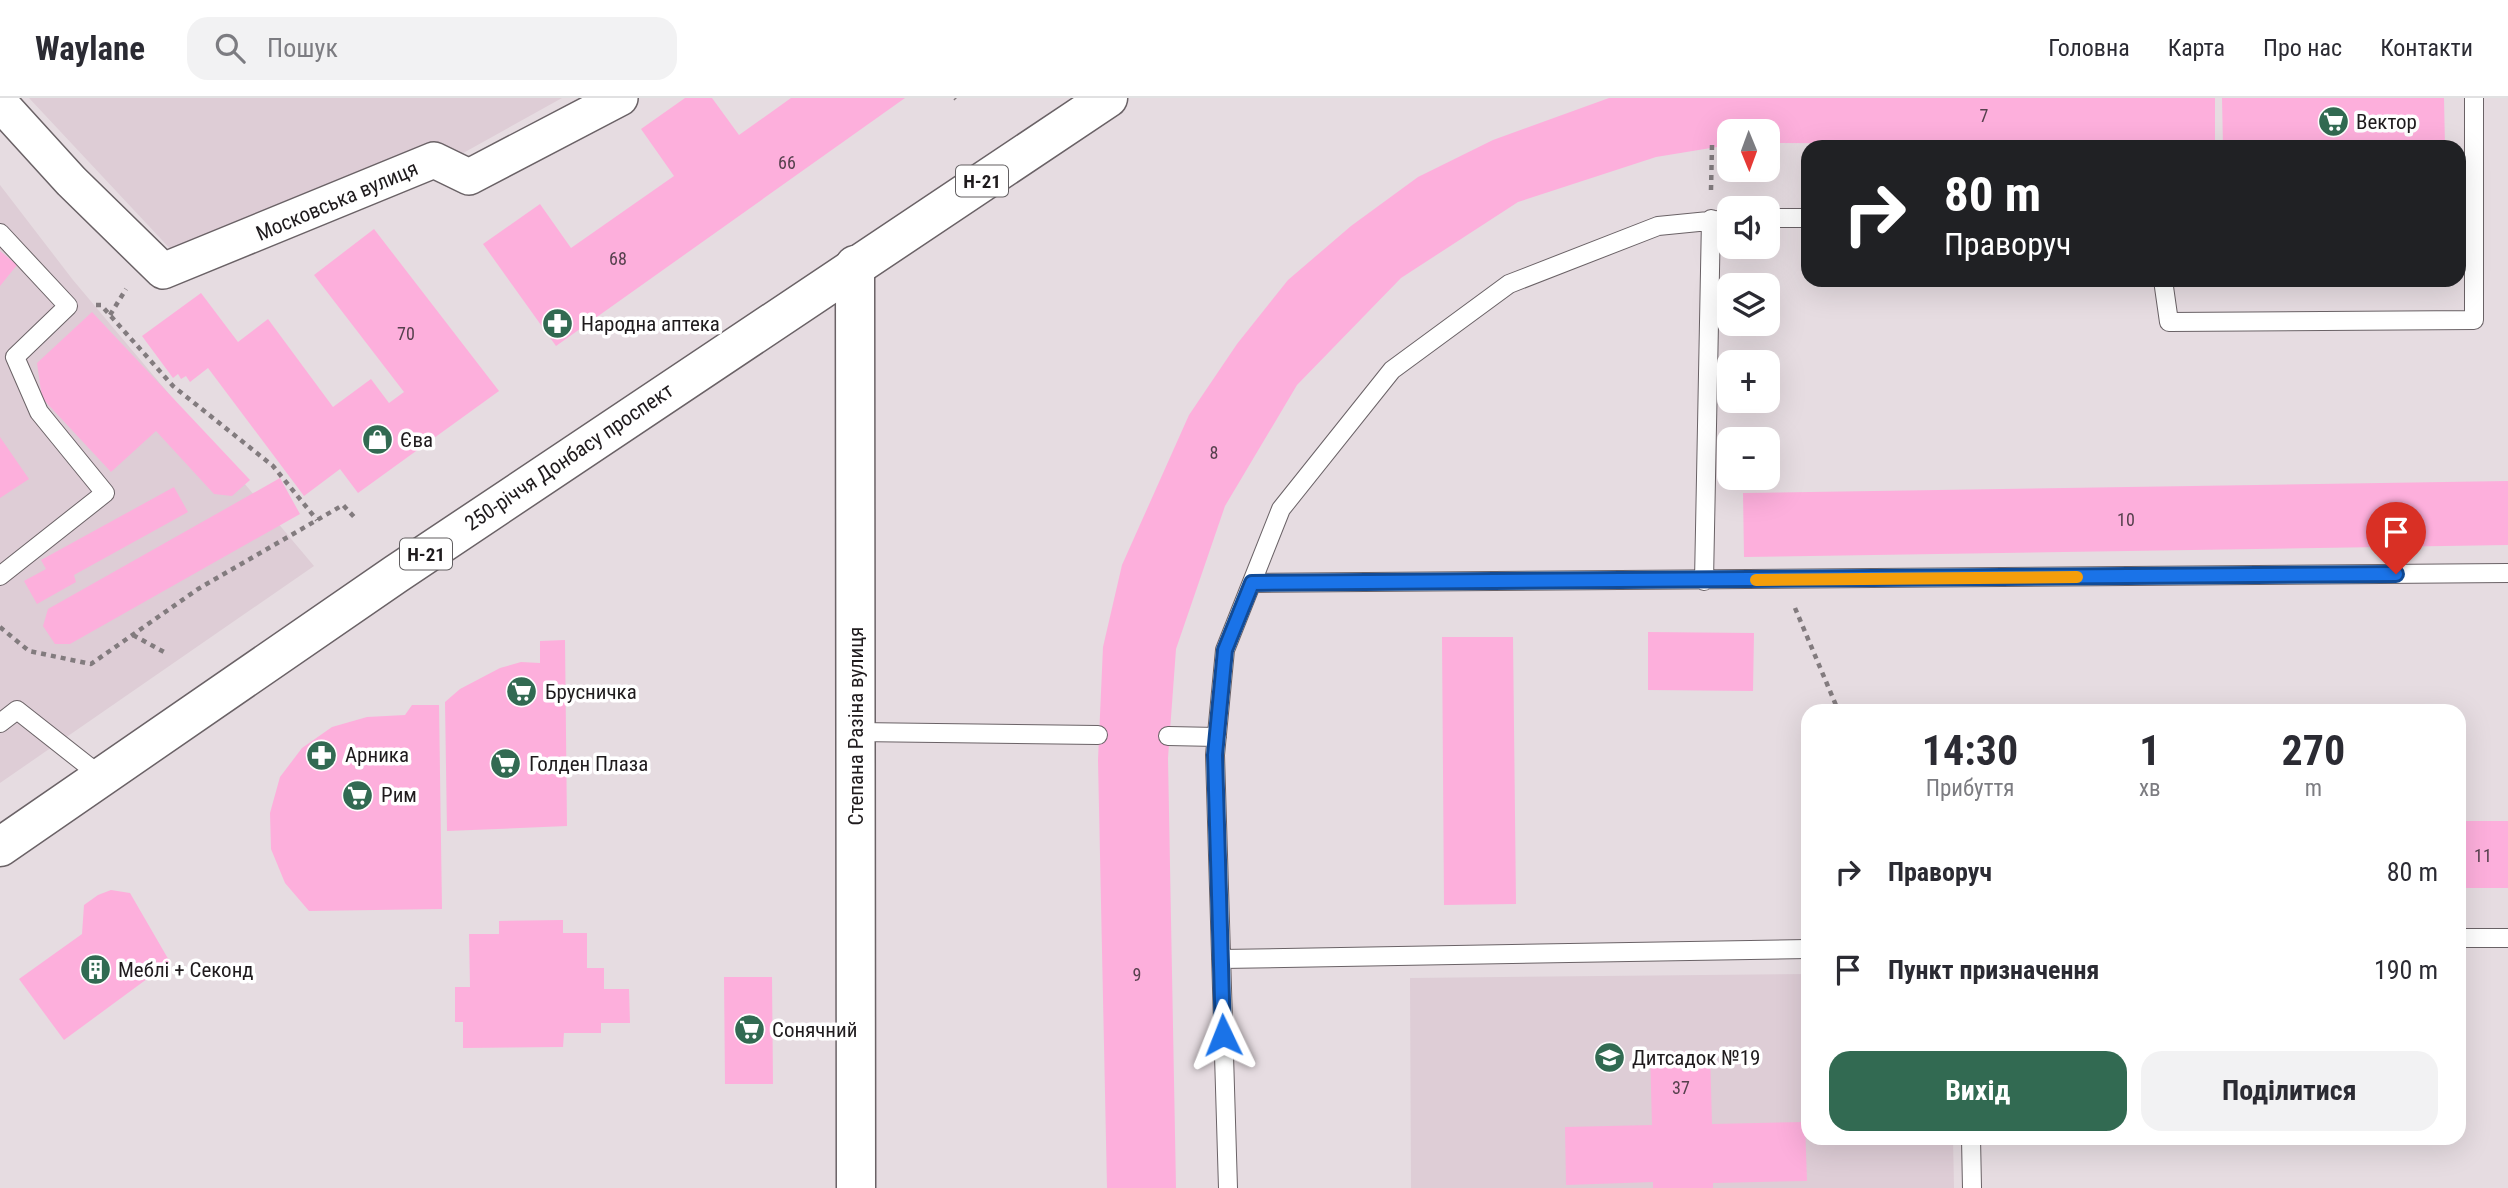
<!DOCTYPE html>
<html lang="uk">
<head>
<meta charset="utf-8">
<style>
  :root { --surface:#fff; --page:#f2f2f3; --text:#2b2b33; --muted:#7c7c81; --line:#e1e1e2; --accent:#326a52 }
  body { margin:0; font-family:"Roboto Condensed",sans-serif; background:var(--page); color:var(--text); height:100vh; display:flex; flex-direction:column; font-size:26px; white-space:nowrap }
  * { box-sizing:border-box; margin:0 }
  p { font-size:23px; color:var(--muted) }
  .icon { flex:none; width:38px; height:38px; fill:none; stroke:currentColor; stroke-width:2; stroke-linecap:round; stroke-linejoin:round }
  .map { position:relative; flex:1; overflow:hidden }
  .panel { position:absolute; left:1801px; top:606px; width:665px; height:441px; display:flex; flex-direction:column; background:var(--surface); border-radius:21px; box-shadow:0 7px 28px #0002 }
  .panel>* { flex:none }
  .banner { position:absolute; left:1801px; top:42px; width:665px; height:147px; border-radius:21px; box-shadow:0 7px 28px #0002; background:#202124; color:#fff; overflow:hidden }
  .needle { width:46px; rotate:179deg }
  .tools { position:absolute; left:1717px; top:21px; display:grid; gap:14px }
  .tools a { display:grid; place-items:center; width:63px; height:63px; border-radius:14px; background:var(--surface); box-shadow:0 7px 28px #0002; font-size:35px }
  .pin { position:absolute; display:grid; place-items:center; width:60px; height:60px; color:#fff; margin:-72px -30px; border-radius:50% 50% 50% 0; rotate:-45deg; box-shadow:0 0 7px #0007 }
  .pin .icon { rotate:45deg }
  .me { position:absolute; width:77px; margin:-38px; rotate:358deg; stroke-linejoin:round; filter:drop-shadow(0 0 5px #0008) }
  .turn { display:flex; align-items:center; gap:24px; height:147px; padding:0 28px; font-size:32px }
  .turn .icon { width:91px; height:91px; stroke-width:2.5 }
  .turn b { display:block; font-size:49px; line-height:60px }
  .eta { display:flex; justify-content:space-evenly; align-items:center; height:119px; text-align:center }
  .eta b { font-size:42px; font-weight:700; line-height:49px }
  .action { display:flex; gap:14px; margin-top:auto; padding:14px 28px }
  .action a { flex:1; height:80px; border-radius:21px; background:var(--accent); color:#fff; font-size:28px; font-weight:700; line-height:80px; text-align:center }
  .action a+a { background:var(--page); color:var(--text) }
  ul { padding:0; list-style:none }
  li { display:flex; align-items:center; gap:21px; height:98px; padding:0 28px }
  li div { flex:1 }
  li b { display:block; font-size:26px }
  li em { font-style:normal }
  header { display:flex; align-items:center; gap:42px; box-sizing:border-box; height:98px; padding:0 35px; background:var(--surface); border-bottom:2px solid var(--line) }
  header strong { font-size:33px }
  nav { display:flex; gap:38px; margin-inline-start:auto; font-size:24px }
  .search { width:490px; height:63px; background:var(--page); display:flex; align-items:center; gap:18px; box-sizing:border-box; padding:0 24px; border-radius:21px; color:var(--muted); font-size:26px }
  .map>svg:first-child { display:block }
  .built { fill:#decdd6 }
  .building { fill:#fdafdc }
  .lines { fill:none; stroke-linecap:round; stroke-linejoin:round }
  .service-casing { stroke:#6a6266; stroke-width:20 }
  .minor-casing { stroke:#6a6266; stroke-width:38 }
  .tertiary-casing { stroke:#6a6266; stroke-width:41 }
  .primary-casing { stroke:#6a6266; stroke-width:41 }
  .path { stroke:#827b7e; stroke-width:4.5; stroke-dasharray:5 5; stroke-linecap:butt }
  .service { stroke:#fff; stroke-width:18 }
  .minor { stroke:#fff; stroke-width:35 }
  .tertiary { stroke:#fff; stroke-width:38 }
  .primary { stroke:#fff; stroke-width:38 }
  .route-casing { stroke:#114b97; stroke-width:18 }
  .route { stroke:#1a73e8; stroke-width:12 }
  .slow { stroke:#f59e0b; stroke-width:12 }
  .labels { text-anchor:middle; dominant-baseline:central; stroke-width:7; stroke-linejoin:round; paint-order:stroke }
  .number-label { font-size:18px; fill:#56404d }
  .shield { fill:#fff; stroke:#625f61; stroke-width:2 }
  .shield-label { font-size:19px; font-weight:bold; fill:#1f1b1d }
  .poi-label { font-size:21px; fill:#1f1b1d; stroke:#fff; text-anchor:start }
  .street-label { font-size:21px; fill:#1f1b1d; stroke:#fff }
</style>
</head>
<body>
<header>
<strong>Waylane</strong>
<div class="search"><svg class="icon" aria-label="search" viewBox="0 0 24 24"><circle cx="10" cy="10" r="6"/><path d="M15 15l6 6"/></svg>Пошук</div>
<nav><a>Головна</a><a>Карта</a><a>Про нас</a><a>Контакти</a></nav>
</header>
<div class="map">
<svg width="2508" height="1090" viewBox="0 0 2508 1090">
  <rect width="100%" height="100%" fill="#e6dce1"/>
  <!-- built -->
  <path class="built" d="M29,0h533l-106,59 -281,97z
    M0,87l73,95 241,286 -314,217z
    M1808,876v164h145l1,50h-543l-1,-210z"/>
  <!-- building -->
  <path class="building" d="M685,0h27l27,37 52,-37h114l-349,248 -73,-102 57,-40 31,44 103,-72 -33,-47z
    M1609,0h606v47l-447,-2v-12h-39v14l-73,12 -138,45 -117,76 -104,107 -72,121 -49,143 -8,109 8,430h-69l-9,-428 5,-113 19,-82 67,-150 48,-71 51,-64 63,-54 67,-49 75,-37z
    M2222,0h222l1,49h-222z
    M374,131l125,162 -141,102 -18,-24 -36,27 -96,-128 -18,14 -4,-6 -5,3 -3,-5 -5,4 -31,-42 59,-43 37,49 30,-23 65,88 38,-28 18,24 15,-11 -90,-117z
    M0,153l17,14 -17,21z
    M2225,182h223v3l-223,4z
    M92,214l158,168 -18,16 -18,-2 -58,-63 -45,41 -69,-74 -5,-35z
    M0,339l29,42 -29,19z
    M280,380l20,36 -230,130h-15l-12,-18 5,-17z
    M2508,383v64l-764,12 -1,-64z
    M174,389l14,25 -114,63 2,7 -39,22 -13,-23 22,-12 -5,-9z
    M1648,534l106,1 -1,58 -105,-1z
    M1442,539h71l3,267 -72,1z
    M565,542l2,186 -120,5 -2,-129 15,-13 40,-21 21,-6 19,1v-22z
    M412,607h27l3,204 -133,2 -24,-28 -14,-34 -1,-36 10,-36 22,-29 30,-21 35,-10 38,-2z
    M2459,723h49v67h-49z
    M111,792l19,3 40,69 -106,78 -45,-61 63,-45 2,-29 14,-10z
    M563,822v13h24v35h17v21h25l1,34h-29v10h-37l-1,14 -100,1v-26h-8v-35h15l-1,-53h30v-13z
    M724,879h48l1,107h-48z
    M1710,953l2,73 93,-2 2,59 -94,2v5h-60v-6l-87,3 -1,-58 87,-2 -2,-73z"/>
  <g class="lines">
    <defs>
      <path id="service" d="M1768,120h40
        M0,135l68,73 -53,51 24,55 66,81 -105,83
        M2163,182l6,42 305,-2v-222
        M1704,483l7,-362
        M1252,485l1256,-10
        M0,625l17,-13 85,67
        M856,634l242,3
        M1168,638l49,1
        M2459,840h49
        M1221,861l587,-10
        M1971,1040l1,50
        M1228,1090l-13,-433 10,-105 56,-141 111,-139 117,-86 149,-58 71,-7"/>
      <path id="minor" d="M0,5l71,78 92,90 271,-111 35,17 151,-79"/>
      <path id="tertiary" d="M855,167l1,923"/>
      <path id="primary" d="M0,749l396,-273 712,-476"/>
    </defs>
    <!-- service casing -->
    <use href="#service" class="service-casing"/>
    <!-- minor casing -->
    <use href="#minor" class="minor-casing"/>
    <!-- tertiary casing -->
    <use href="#tertiary" class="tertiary-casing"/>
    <!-- primary casing -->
    <use href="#primary" class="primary-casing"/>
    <!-- path -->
    <path class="path" d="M955,0l1,1
      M1711,92l1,-45
      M96,207h5l72,81 100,80 44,54
      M110,217l16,-26
      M1795,510l43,102
      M0,529l29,24 62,13 107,-75 145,-84 13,14
      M133,537l31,17"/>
    <!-- service -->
    <use href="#service" class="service"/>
    <!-- minor -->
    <use href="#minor" class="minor"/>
    <!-- tertiary -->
    <use href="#tertiary" class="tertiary"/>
    <!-- primary -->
    <use href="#primary" class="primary"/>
  </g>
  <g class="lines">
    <defs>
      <path id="route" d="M1223,937l-8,-280 10,-105 27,-67 1144,-9"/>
    </defs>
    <!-- route casing -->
    <use href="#route" class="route-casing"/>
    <!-- route -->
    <use href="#route" class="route"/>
    <!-- slow -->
    <path class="slow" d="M1756,482l321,-3"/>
  </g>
  <!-- icons -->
  <defs>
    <symbol id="supermarket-disc" viewBox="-11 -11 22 22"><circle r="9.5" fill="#326a52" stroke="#fff"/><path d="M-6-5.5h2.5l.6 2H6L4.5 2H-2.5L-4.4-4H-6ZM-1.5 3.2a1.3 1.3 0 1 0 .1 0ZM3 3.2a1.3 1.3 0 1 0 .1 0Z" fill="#fff"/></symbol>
    <symbol id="pharmacy-disc" viewBox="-11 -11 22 22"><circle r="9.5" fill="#326a52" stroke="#fff"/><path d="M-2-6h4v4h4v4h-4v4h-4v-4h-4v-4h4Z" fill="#fff"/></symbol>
    <symbol id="shop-disc" viewBox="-11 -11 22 22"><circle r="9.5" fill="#326a52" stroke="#fff"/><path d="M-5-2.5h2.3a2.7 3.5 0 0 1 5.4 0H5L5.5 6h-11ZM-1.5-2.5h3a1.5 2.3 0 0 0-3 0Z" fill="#fff"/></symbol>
    <symbol id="building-disc" viewBox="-11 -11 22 22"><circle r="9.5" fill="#326a52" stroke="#fff"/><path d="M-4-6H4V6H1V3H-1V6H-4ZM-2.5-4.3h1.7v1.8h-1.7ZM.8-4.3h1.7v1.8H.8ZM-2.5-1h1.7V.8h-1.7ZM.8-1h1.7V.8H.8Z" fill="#fff"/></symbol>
    <symbol id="school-disc" viewBox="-11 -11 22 22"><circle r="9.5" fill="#326a52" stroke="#fff"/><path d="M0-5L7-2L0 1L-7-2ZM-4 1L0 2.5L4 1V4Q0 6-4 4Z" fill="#fff"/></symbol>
  </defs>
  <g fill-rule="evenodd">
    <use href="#supermarket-disc" x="2316" y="6" width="35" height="35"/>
    <use href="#pharmacy-disc" x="540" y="208" width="35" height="35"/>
    <use href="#shop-disc" x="360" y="324" width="35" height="35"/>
    <use href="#supermarket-disc" x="504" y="576" width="35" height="35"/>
    <use href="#pharmacy-disc" x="304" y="640" width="35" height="35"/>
    <use href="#supermarket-disc" x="488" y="648" width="35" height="35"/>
    <use href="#supermarket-disc" x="340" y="680" width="35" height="35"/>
    <use href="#building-disc" x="78" y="854" width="35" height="35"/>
    <use href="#supermarket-disc" x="732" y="914" width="35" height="35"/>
    <use href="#school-disc" x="1592" y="942" width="35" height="35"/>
  </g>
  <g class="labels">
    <!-- number labels -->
    <g class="number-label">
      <text x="1984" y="17">7</text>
      <text x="787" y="64">66</text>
      <text x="618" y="160">68</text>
      <text x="406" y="235">70</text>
      <text x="1214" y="354">8</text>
      <text x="2126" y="421">10</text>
      <text x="2483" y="757">11</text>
      <text x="1137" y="876">9</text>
      <text x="1681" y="989">37</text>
    </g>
    <!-- shield labels -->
    <g class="shield">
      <rect x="956" y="67.5" width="52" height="31" rx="5"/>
      <rect x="400" y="440.5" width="52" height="31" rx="5"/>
    </g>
    <g class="shield-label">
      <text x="982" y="83">Н-21</text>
      <text x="426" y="456">Н-21</text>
    </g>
    <!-- poi labels -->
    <g class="poi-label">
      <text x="2356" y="24">Вектор</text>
      <text x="581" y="226">Народна аптека</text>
      <text x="400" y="342">Єва</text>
      <text x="545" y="594">Брусничка</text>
      <text x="345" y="657">Арника</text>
      <text x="529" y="666">Голден Плаза</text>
      <text x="381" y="697">Рим</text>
      <text x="118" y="872">Меблі + Секонд</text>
      <text x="772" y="932">Сонячний</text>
      <text x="1632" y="960">Дитсадок №19</text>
    </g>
    <!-- street labels -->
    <g class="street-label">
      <text transform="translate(337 103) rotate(-23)">Московська вулиця</text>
      <text transform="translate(569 359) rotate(-34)">250-річчя Донбасу проспект</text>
      <text transform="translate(856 628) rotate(-90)">Степана Разіна вулиця</text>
    </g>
  </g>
</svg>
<div class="tools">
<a><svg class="needle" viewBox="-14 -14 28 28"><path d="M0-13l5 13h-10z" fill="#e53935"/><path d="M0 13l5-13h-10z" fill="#7c7c81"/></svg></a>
<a><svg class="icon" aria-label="sound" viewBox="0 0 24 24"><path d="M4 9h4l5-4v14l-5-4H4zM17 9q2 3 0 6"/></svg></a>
<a><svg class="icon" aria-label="layers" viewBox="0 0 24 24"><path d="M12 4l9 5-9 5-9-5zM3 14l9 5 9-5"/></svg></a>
<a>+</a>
<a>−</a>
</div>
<div class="pin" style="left:2396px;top:476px;background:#d93025"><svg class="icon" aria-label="arrive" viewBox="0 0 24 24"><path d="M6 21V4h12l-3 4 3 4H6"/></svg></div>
<svg class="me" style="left:1223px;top:937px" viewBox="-20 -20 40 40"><path d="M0-17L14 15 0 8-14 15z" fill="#1a73e8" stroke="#fff" stroke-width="4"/></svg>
<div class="banner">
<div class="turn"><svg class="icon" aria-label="right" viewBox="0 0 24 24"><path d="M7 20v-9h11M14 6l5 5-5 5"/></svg><div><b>80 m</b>Праворуч</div></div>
</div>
<section class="panel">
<div class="eta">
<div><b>14:30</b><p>Прибуття</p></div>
<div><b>1</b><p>хв</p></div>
<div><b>270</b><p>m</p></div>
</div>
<ul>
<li><svg class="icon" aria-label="right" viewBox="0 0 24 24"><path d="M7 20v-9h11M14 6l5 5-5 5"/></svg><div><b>Праворуч</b></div><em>80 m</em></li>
<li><svg class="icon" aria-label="arrive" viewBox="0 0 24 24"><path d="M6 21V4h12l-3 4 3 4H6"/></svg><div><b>Пункт призначення</b></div><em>190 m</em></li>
</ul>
<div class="action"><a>Вихід</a><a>Поділитися</a></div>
</section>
</div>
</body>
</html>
